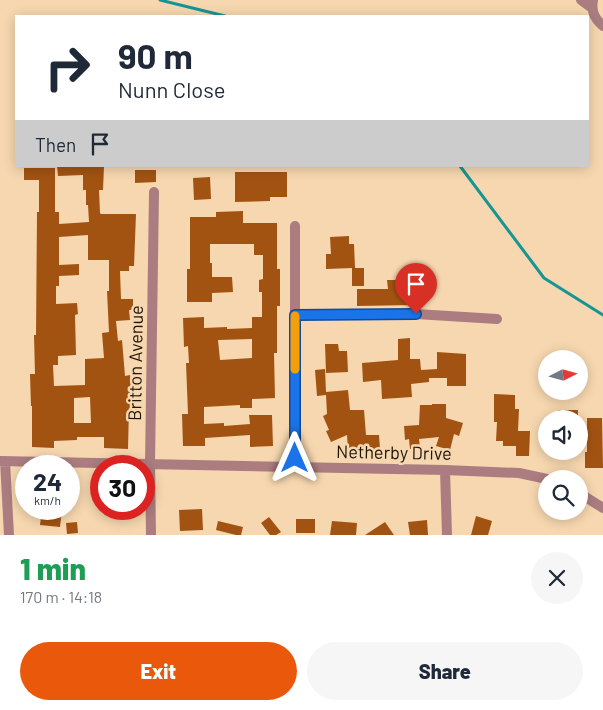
<!DOCTYPE html>
<html lang="en">
<head>
<meta charset="utf-8">
<style>
  :root { --surface:#fff; --page:#f6f6f7; --text:#1f2937; --muted:#747a83; --accent:#ea580c }
  body { margin:0; font-family:Barlow,sans-serif; background:var(--page); color:var(--text); height:100vh; display:flex; flex-direction:column; font-size:19px; white-space:nowrap }
  * { box-sizing:border-box; margin:0 }
  p { font-size:16px; color:var(--muted) }
  .icon { flex:none; width:28px; height:28px; fill:none; stroke:currentColor; stroke-width:2; stroke-linecap:round; stroke-linejoin:round }
  .map { position:relative; height:535px; overflow:hidden }
  .panel { display:flex; flex-direction:column; background:var(--surface); flex:1 }
  .panel>* { flex:none }
  .guide { position:absolute; left:15px; top:15px; width:574px; height:152px; border-radius:0px; box-shadow:0 2px 12px #0003; background:#fff; color:var(--text); overflow:hidden }
  .needle { width:32px; rotate:84deg }
  .buttons { position:absolute; left:538px; top:350px; display:grid; gap:10px }
  .buttons a { display:grid; place-items:center; width:50px; height:50px; border-radius:50%; background:var(--surface); box-shadow:0 2px 12px #0003; font-size:25px }
  .speed { position:absolute; left:15px; top:455px; display:flex; gap:10px; font-size:25px; font-weight:700; text-align:center }
  .speed>* { display:grid; place-content:center; width:65px; height:65px; border-radius:50%; background:var(--surface); box-shadow:0 2px 12px #0003; line-height:1 }
  .speed small { font-size:12px; font-weight:400 }
  .speed .limit { border:8px solid #d22; background:#fff; color:#111 }
  .pin { position:absolute; display:grid; place-items:center; width:42px; height:42px; color:#fff; margin:-51px -21px; border-radius:50% 50% 50% 0; rotate:-45deg; box-shadow:0 0 5px #0007 }
  .pin .icon { rotate:45deg }
  .me { position:absolute; width:55px; margin:-28px; rotate:0deg; stroke-linejoin:round; filter:drop-shadow(0 0 4px #0008) }
  .turn { display:flex; align-items:center; gap:18px; height:105px; padding:0 20px; font-size:22px }
  .turn .icon { width:65px; height:65px; stroke-width:2.5 }
  .turn b { display:block; font-size:35px; line-height:42px }
  .then { display:flex; align-items:center; height:48px; padding:0 20px; background:#0003; gap:10px; font-size:19px }
  .round { display:grid; place-items:center; flex:none; width:52px; height:52px; border-radius:26px; background:var(--page) }
  .headline { display:flex; align-items:center; justify-content:space-between; height:85px; padding:0 20px }
  h1 { font-size:30px; font-weight:800; line-height:38px; color:#1e9e55 }
  .action { display:flex; gap:10px; margin-top:auto; padding:10px 20px }
  .action a { flex:1; height:58px; border-radius:30px; background:var(--accent); color:#fff; font-size:20px; font-weight:800; line-height:58px; text-align:center }
  .action a+a { background:var(--page); color:var(--text) }
  .map>svg:first-child { display:block }
  .lines { fill:none; stroke-linecap:round; stroke-linejoin:round }
  .stream { stroke:#159594; stroke-width:3 }
  .building { fill:#a25312; fill-rule:evenodd }
  .path { stroke:#a58d6f; stroke-width:2; stroke-dasharray:1 4; stroke-linecap:butt }
  .street { stroke:#ab7d81; stroke-width:10 }
  .route-casing { stroke:#114b97; stroke-width:12 }
  .route { stroke:#1a73e8; stroke-width:9 }
  .slow { stroke:#f59e0b; stroke-width:9 }
  .labels { text-anchor:middle; dominant-baseline:central; stroke-width:5; stroke-linejoin:round; paint-order:stroke }
  .street-label { font-size:18px; fill:#1f1406; stroke:#f6d7af }
</style>
</head>
<body>
<div class="map">
<svg width="603" height="535" viewBox="0 0 603 535">
  <rect width="100%" height="100%" fill="#f6d7af"/>
  <g class="lines">
    <!-- stream -->
    <path class="stream" d="M160,0l65,16
      M460,166l84,112 59,37"/>
  </g>
  <!-- building -->
  <path class="building" d="M57,166h47l-1,24h-4l1,23 1,1h35l-2,52h-5v5h-9l1,28h12v11h-4l1,10 -14,1 2,20 4,-1 3,36 5,-1 2,33h-3l-1,41 -24,-1v-11h-27v3l-23,1v7l-22,-1v-41h-1l-1,-32h5l-1,-39h2l1,-123h2v-32h-15v-12h31v44h4v12l30,-2 -1,-17h-2v-15h-3v-15l-25,1zM88,235v25h21v31h-2l2,41 -7,1 2,25 -19,1v26l-31,1 -1,-21h5v-9l18,-1 -1,-40 3,-1 -1,-11 -21,1v-18h3v-10l20,-1v-11l-20,1v-28zM90,397l1,26h-17v-25z
    M135,170h21v12l-21,1z
    M235,172h52v25h-17v4l-35,1z
    M210,177l1,22 -17,1 -1,-22z
    M243,211v12h34v46h3v37h-3v47h-3l1,45 -23,1v9h-12v-3l-36,2v17l20,-1v3l26,-2 -1,-9h23l1,31 -23,1v-12l-45,3v8h-22l-1,-32h6l-2,-51h3l-1,-17 -4,1 -1,-29 21,-1v11l23,-1v2l25,-1v-11h10v-25h-3v-12l4,-1v-24h-9v-11h-44v19h2v14h20l1,15 -21,1v9h-25v-33h3v-52h26v-5zM252,339v19l-32,2 -2,-20z
    M349,236v8h5l1,24h9v18h-12v-18l-26,1v-15h5l-1,-17z
    M387,280h10v9h19v16l-59,1v-17h31z
    M410,338v21h10l1,11 16,-1v-17l29,2v32h-19v-8h-18v4l-18,2 1,13 -30,2 -1,-19 -18,2 -1,-19 36,-3v-21z
    M325,344h13l1,7h8l1,21 -22,1z
    M325,369l1,23 22,-2 2,20h14l2,25h13l1,14 -32,2 -1,-16 -16,7 -5,-11 3,-1 -6,-14 4,-2 -1,-19 -9,1 -2,-26z
    M494,394l21,1v14h4l-1,22h12l-1,25h-13v-10h-13v-5h-7l1,-19h-3z
    M432,404h14v14l17,5 -4,13 -5,-2 -4,16 -14,-4 3,-9 -20,2 1,9 -10,1 -1,-10 -4,1 -1,-14 15,-1 1,-20h12z
    M558,410h20v9h-20z
    M587,418h15l1,50h-18v-16h2z
    M42,509l20,2 -2,16 -20,-2z
    M202,509l1,21 -23,1 -1,-21z
    M476,516l16,5 -4,14h-17z
    M269,517l12,15 -5,3h-6l-9,-12z
    M296,519h19v14h-19z
    M427,520l1,15h-18l-2,-13z
    M218,521l25,6 -2,8h-5l-20,-5z
    M332,521l25,2 -1,12h-26z
    M77,522l1,11 -11,1 -1,-11z
    M385,522l9,13h-29z"/>
  <g class="lines">
    <!-- path -->
    <path class="path" d="M556,473l11,6"/>
    <!-- street -->
    <path class="street" d="M581,0l11,8
      M593,0c-2,11 1,18 10,26
      M295,226v241
      M295,315l121,-1 81,5
      M0,461l445,9 74,3 28,6
      M5,461l4,74
      M445,470l2,65
      M579,493l24,15
      M151,535l-1,-71 4,-272"/>
  </g>
  <g class="lines">
    <defs>
      <path id="route" d="M295,458v-143l121,-1"/>
    </defs>
    <!-- route casing -->
    <use href="#route" class="route-casing"/>
    <!-- route -->
    <use href="#route" class="route"/>
    <!-- slow -->
    <path class="slow" d="M295,369v-53"/>
  </g>
  <g class="labels">
    <!-- street labels -->
    <g class="street-label">
      <text transform="translate(135 363) rotate(-89)">Britton Avenue</text>
      <text transform="translate(394 452) rotate(1)">Netherby Drive</text>
    </g>
  </g>
</svg>
<div class="buttons">
<a><svg class="needle" viewBox="-14 -14 28 28"><path d="M0-13l5 13h-10z" fill="#e53935"/><path d="M0 13l5-13h-10z" fill="#747a83"/></svg></a>
<a><svg class="icon" aria-label="sound" viewBox="0 0 24 24"><path d="M4 9h4l5-4v14l-5-4H4zM17 9q2 3 0 6"/></svg></a>
<a><svg class="icon" aria-label="search" viewBox="0 0 24 24"><circle cx="10" cy="10" r="6"/><path d="M15 15l6 6"/></svg></a>
</div>
<div class="speed"><div>24<small>km/h</small></div><div class="limit">30</div></div>
<div class="pin" style="left:416px;top:314px;background:#d93025"><svg class="icon" aria-label="arrive" viewBox="0 0 24 24"><path d="M6 21V4h12l-3 4 3 4H6"/></svg></div>
<svg class="me" style="left:295px;top:458px" viewBox="-20 -20 40 40"><path d="M0-17L14 15 0 8-14 15z" fill="#1a73e8" stroke="#fff" stroke-width="4"/></svg>
<div class="guide">
<div class="turn"><svg class="icon" aria-label="right" viewBox="0 0 24 24"><path d="M7 20v-9h11M14 6l5 5-5 5"/></svg><div><b>90 m</b>Nunn Close</div></div>
<div class="then">Then<svg class="icon" aria-label="arrive" viewBox="0 0 24 24"><path d="M6 21V4h12l-3 4 3 4H6"/></svg></div>
</div>
</div>
<section class="panel">
<div class="headline"><div><h1>1 min</h1><p>170 m · 14:18</p></div><a class="round"><svg class="icon" aria-label="close" viewBox="0 0 24 24"><path d="M6 6l12 12M18 6L6 18"/></svg></a></div>
<div class="action"><a>Exit</a><a>Share</a></div>
</section>
</body>
</html>
